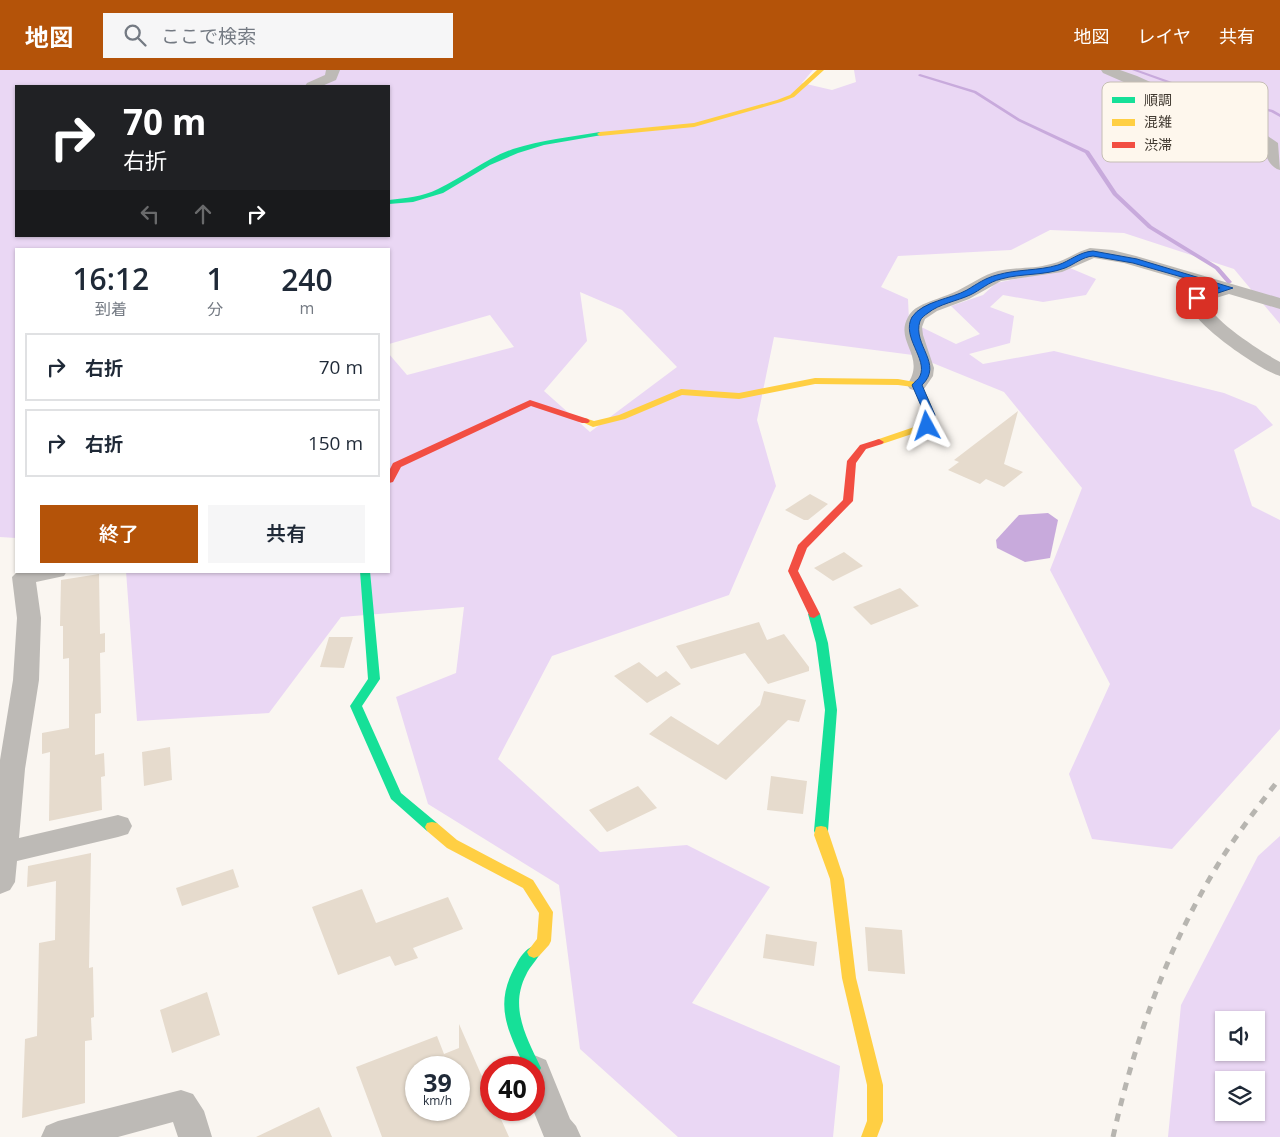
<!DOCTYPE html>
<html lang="ja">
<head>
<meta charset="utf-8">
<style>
  :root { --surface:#fff; --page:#f6f6f7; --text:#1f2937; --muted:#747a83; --line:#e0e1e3; --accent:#b45309 }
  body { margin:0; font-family:"Open Sans","Noto Sans JP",sans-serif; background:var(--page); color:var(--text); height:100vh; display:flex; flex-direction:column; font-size:19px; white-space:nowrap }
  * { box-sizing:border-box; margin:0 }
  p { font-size:16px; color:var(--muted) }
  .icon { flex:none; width:28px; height:28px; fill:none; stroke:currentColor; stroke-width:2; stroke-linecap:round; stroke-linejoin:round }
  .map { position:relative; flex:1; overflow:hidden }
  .details { position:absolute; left:15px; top:178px; width:375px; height:325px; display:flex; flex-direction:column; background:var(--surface); border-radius:0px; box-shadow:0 1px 4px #0004 }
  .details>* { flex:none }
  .guide { position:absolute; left:15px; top:15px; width:375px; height:152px; border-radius:0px; box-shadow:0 1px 4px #0004; background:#202124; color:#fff; overflow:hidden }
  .buttons { position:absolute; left:1215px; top:941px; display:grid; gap:10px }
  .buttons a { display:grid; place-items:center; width:50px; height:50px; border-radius:0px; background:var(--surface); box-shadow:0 1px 4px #0004; font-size:25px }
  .speed { position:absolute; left:405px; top:986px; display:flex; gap:10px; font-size:25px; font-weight:700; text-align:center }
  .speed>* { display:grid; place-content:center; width:65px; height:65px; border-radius:50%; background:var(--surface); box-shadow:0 1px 4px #0004; line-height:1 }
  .speed small { font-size:12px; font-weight:400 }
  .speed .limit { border:8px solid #d22; background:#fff; color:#111 }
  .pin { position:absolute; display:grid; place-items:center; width:42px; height:42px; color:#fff; margin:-21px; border-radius:10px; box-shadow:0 2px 8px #0006 }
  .me { position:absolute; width:55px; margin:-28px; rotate:355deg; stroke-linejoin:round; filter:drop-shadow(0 0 4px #0008) }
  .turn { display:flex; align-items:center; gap:18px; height:105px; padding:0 25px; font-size:22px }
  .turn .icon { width:65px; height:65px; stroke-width:2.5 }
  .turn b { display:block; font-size:35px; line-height:42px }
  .lanes { display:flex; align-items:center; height:48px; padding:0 25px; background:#0003; justify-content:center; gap:25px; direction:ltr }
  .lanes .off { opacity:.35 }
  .eta { display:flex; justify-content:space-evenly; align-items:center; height:85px; text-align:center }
  .eta b { font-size:30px; font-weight:600; line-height:35px }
  .button { display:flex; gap:10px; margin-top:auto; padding:10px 25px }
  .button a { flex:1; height:58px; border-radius:0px; background:var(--accent); color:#fff; font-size:20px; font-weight:600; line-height:58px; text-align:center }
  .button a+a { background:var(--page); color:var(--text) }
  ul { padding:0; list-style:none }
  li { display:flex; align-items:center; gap:15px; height:68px; margin:0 10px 8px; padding:0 15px; border:2px solid var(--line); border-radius:0px }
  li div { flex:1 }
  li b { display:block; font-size:19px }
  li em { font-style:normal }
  header { display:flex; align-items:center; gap:30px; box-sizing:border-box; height:70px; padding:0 25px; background:var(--accent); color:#fff }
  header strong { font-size:24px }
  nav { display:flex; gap:28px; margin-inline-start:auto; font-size:18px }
  .search { width:350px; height:45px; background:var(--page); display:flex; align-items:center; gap:12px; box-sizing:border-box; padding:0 18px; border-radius:0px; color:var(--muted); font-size:19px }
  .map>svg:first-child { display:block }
  .green { fill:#ead7f4; fill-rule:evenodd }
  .water { fill:#c8aadc }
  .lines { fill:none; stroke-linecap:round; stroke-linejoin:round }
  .stream { fill:#c8aadc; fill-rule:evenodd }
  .building { fill:#e6dbcd; fill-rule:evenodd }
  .street { fill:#bdbab6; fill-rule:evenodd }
  .fast { fill:#16e098; fill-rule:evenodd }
  .slow { fill:#ffcf43; fill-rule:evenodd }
  .jam { fill:#f24e42; fill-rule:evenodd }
  .rail { stroke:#b7b5b0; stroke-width:5; stroke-dasharray:8 8; stroke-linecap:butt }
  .route { fill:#1a73e8; stroke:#114b97 }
  .key { fill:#fef7ed; stroke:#c5beb4; stroke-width:1 }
  .key-label { font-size:14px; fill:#403930 }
</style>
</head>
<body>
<header>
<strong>地図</strong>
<div class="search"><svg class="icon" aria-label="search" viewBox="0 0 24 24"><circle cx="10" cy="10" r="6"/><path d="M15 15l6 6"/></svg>ここで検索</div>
<nav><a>地図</a><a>レイヤ</a><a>共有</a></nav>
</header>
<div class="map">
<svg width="1280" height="1067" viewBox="0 0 1280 1067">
  <rect width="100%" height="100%" fill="#faf6f1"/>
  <!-- green -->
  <path class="green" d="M0,0h813l-11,13 30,7 24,-8 -2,-12h426v254l-46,-55 -110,-36 -74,-3 -39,20 -113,6 -17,31 27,12 1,22 47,23 24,-10 -29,-28 32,-11 13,-12 74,-15 26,11 -10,16 -43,7 -40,-7 -13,12 24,9 -4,27 -41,11 14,10 71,-13 170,42 32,13 17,19 -39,25 18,56 28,14v209l-108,120 -80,-10 -23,-65 41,-90 -60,-114 32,-82 -78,-96 -91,-37 -139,-18 -17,83 19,66 -47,109 -177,61 -54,103 102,93 87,-7 83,42 -78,116 148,63 -7,71h-155l-98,-88 -21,-164 -131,-81 -32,-107 60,-24 8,-66 -123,10 -72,96 -132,8 -11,-150h263v-217l18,21 107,-28 -24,-32 -101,29v-95h-373v289l-16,-1zM16,16h373v150h-373zM580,222l42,18 55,57 -87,65 -46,-41 43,-50z
    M1280,766v301h-112l13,-132 77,-149zM1224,950h32v32h-32zM1224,1010h32v32h-32z"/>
  <!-- water -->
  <path class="water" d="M1048,443l10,7 -8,38 -25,4 -28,-14 -1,-8 23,-25z"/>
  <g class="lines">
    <!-- stream -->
    <path class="stream" d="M1132,0h6l65,23 70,17 7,4v3l-9,-5 -70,-17z
      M920,4l56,17 44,28 69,32 28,42 35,33 67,41 13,15 -3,2 -2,-1 -12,-14 -67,-41 -35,-33 -28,-42 -67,-32 -44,-28 -55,-17 -1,-1z"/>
  </g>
  <!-- building -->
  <path class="building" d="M1018,341l-14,53 19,8 -19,15 -18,-8 -6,5 -32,-14 11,-8 -5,-2z
    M810,424l18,10 -20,16h-4l-19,-10z
    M844,482l19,14 -30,15 -19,-13z
    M99,504l1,60 5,-1v19l-5,1 1,60 -6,1v41l9,-2 1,23 -4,1 1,33 -53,11 1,-69 -8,2v-21l27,-5v-70l-6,1v-33h-3l1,-46z
    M900,518l19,18 -48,19 -18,-18z
    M759,552l8,18 17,-6 25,33v4l-41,13 -23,-31 -54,16 -15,-23z
    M329,567h24l-9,31 -24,-1z
    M639,592l18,15 9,-6 15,13 -34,19 -33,-27z
    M764,621l42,9 -7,22 -11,-2 -62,60 -77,-46 22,-18 47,29 42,-40z
    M170,677l2,33 -28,6 -2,-34z
    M771,706l36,5 -4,33 -36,-4z
    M638,716l19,22 -50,24 -18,-22z
    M91,783l-2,115 4,-1 1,50 -3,1 1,22 -7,1v62l-63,15 3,-79 12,-3 2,-93 16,-3 1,-59 -29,6 1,-21z
    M233,799l6,18 -57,19 -6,-18z
    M362,819l14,34 72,-26 15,32 -50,19 5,10 -23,8 -5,-10 -52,19 -26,-68z
    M865,857l37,3 3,44 -37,-3z
    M766,864l51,8 -3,24 -51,-8z
    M207,922l13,43 -48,18 -12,-43z
    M459,954l32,73v13h6l12,27h-127l-26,-70 81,-31 7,18 15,-6zM416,998h43v42h-43z
    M319,1037l13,30h-76z"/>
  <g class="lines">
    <!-- street -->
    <path class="street" d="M326,0h14l-4,10 -14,6h-17l2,-3 18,-8z
      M1101,0h19l17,6 125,56 16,11 2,27c-11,-3 -15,-15 -16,-25l-12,-7 -149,-65z
      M1090,178l22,2 24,6 144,42v11l-51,-15 -23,7c5,19 56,51 74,61v14c-17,-4 -101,-60 -91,-79 3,-6 16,-7 21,-9l-86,-25 -30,-5 -32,14 -61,9 -32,18 -32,12 -12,8 -3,8 1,8 11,33 -1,8 -9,13 -7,2 -7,-2 -3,-4c20,-29 -13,-43 1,-68 2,-4 6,-8 10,-10 12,-7 27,-10 39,-16 14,-7 26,-16 41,-20 18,-4 36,-2 53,-7 14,-3 25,-12 39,-16z
      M18,501h49l-3,5 -28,6 5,36 -2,62 -14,89 -6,69 99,-23 10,3 4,8 -4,8 -10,3 -101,24 -2,21 -5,8 -10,4v-134l13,-80 4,-62 -5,-41z
      M534,985l12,5 24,59 6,7 5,11h-37l-11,-27 1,-42h-15l3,-8z
      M181,1020l12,4 11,17 8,26h-34l-5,-15 -55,15h-77l5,-11 12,-5z"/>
    <!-- fast -->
    <path class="fast" d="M600,62l2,1v2l-58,10 -26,8 -28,12 -47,28 -30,9 -24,2v-4c17,-2 33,-3 49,-11 26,-12 47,-30 75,-40 28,-9 58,-12 87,-17z
      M360,501h10l10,108 -18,27 39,87 36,30 2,4 -2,4 -5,1 -5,-1 -36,-32 -41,-93 18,-27z
      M814,540l6,4 8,29 9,67 -9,121 -2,4 -5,1 -5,-1 -2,-4 11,-121 -9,-67 -8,-29z
      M534,876l5,2 2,4c-4,8 -11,14 -15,23 -17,33 1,63 15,93l-3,5 -4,2v-7h-9c-17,-38 -32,-63 -9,-103 4,-8 9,-16 18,-19z"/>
    <!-- slow -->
    <path class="slow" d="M817,0h7l-30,27 -13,5 -87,25 -94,9 -3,-2 3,-2 94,-9 83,-23 13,-5z
      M815,308l83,1 22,4c8,14 18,30 10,45l-48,16h-6l-2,-2 2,-2 47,-16 2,-9 -12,-28 -15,-2 -83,-1 -76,15 -57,-4 -57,24 -32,8 -13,-6 5,-3 9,3 25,-6 62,-26 58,4z
      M432,752l5,1 20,17 76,40 20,32 -2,29 -2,4 -10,11 -5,2 -5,-2 -2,-4 10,-13 2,-26 -16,-25 -76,-40 -20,-17 -2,-4 2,-4z
      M821,756l5,1 2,4 16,48 12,99 27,107v36l-6,16h-16l6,-16v-36l-25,-107 -12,-99 -16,-44 2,-8z"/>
    <!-- jam -->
    <path class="jam" d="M530,330l58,19 2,2 -2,2h-6l-51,-17 -130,61 -8,15 -4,1v-12l4,-8z
      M879,369l5,3 -2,2 -16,5 -10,14 -3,38 -46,47 -9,23 22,43 -6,4 -4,-1 -22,-46 10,-26 45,-45 4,-39 13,-16z"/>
    <!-- rail -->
    <path class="rail" d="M1113,1067c22,-98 55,-193 109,-279 18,-28 38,-54 58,-80"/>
  </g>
  <!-- route -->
  <path class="route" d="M1093,181l44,8 96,29 -36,12 -3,-1v-3l26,-8 -87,-25 -40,-7c-11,1 -18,8 -28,12 -21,8 -43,5 -64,11 -13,3 -20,11 -31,16 -13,6 -31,9 -42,18 -3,2 -7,5 -8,8 -8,24 24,43 2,64l13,30 -5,13h-7l-1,-2 3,-11 -13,-30c2,-3 7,-6 8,-9 8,-17 -19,-39 -8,-59 11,-16 39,-18 55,-27 10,-6 18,-12 30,-15 20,-6 41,-4 61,-10 12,-4 21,-13 35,-14z"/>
  <!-- legend -->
  <rect x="1102" y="12" width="166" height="80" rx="8" class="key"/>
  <rect x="1112" y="27" width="23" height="6" fill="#16e098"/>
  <rect x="1112" y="49" width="23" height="7" fill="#ffcf43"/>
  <rect x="1112" y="72" width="23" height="6" fill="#f24e42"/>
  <g class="key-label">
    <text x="1144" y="35">順調</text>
    <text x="1144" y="57">混雑</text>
    <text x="1144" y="80">渋滞</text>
  </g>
</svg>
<div class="buttons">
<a><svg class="icon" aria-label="sound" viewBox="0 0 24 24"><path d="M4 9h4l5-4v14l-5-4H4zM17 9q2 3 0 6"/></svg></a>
<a><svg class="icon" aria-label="layers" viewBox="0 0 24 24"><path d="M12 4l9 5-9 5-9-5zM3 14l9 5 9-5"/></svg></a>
</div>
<div class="speed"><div>39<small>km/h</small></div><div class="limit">40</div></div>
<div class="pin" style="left:1197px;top:228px;background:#d93025"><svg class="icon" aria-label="arrive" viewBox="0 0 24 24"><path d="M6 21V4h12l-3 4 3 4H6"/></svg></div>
<svg class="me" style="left:927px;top:356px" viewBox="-20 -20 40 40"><path d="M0-17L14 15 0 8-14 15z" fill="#1a73e8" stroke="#fff" stroke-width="4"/></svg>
<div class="guide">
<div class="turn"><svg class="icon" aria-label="right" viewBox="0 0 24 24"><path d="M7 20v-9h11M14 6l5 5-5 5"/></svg><div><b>70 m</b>右折</div></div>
<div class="lanes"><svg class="icon off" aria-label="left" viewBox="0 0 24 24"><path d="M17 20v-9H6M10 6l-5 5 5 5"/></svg><svg class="icon off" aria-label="ahead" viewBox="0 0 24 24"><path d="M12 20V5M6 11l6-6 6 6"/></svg><svg class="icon" aria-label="right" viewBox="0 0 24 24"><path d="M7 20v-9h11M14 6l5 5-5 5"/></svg></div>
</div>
<section class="details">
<div class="eta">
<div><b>16:12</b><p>到着</p></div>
<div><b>1</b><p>分</p></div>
<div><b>240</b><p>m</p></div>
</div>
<ul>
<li><svg class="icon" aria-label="right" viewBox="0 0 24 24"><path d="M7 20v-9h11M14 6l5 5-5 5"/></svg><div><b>右折</b></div><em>70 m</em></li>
<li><svg class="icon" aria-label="right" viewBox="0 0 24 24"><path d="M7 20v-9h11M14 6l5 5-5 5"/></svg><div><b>右折</b></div><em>150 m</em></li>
</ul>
<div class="button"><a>終了</a><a>共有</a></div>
</section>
</div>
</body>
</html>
